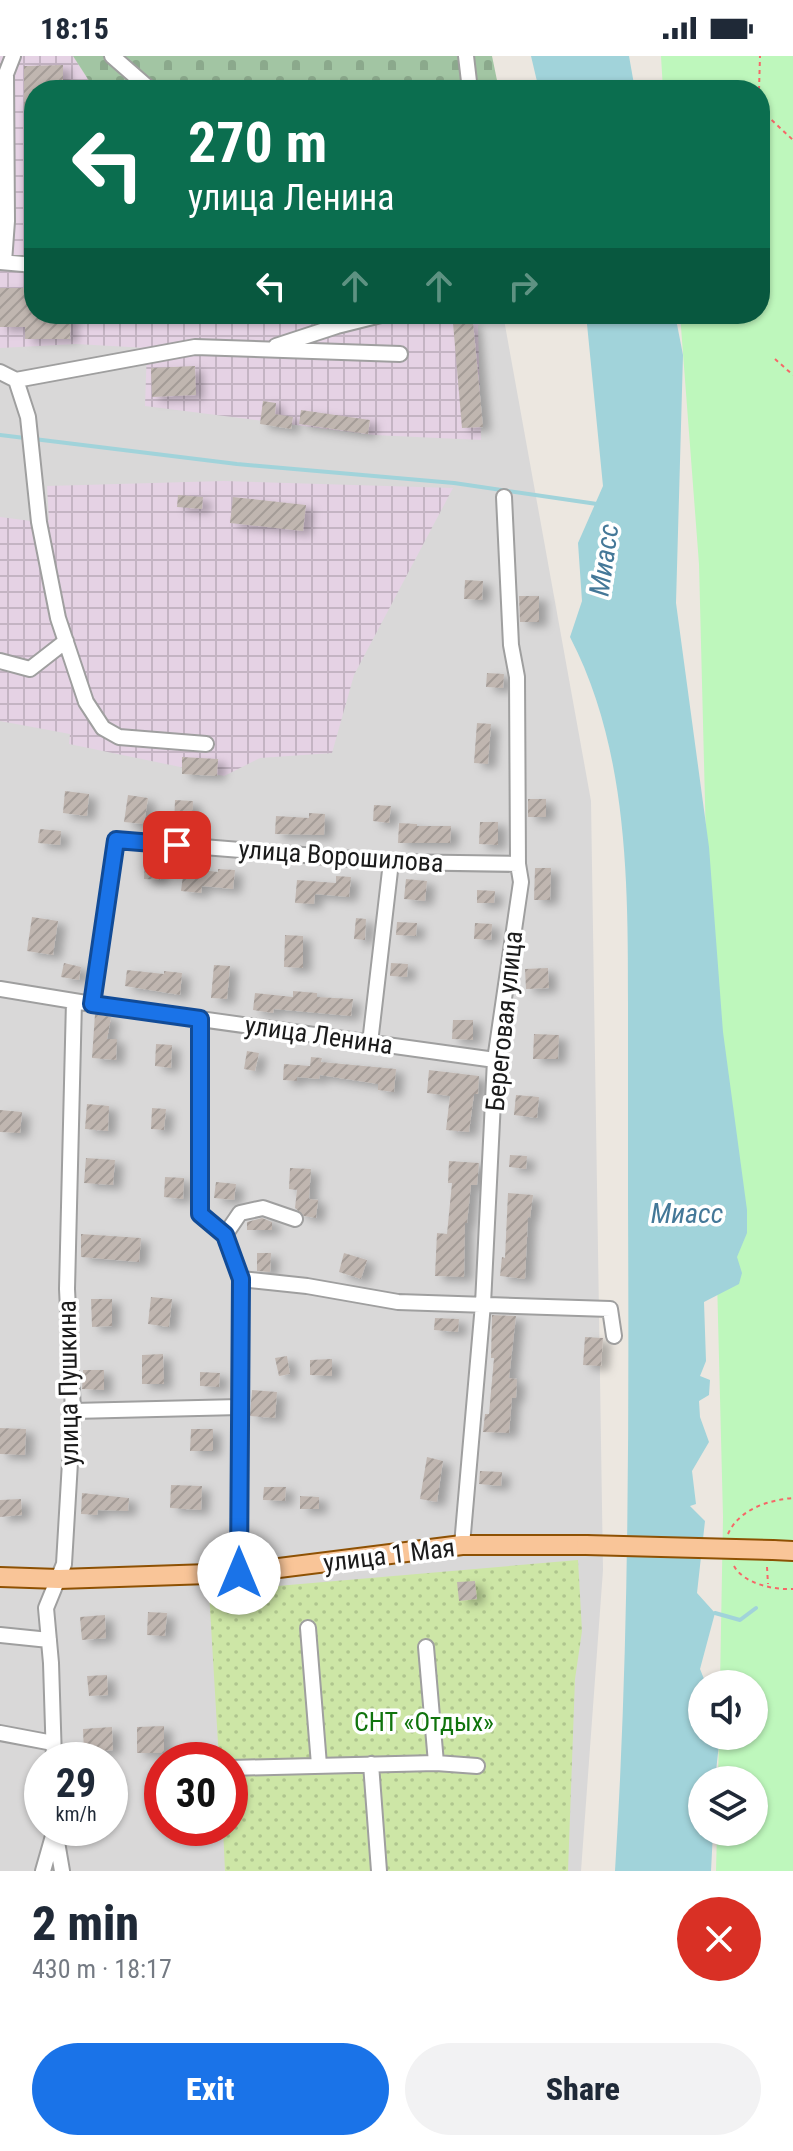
<!DOCTYPE html>
<html lang="en">
<head>
<meta charset="utf-8">
<style>
  :root { --surface:#fff; --page:#f2f2f3; --text:#1f2937; --muted:#747a83; --accent:#1a73e8 }
  body { margin:0; font-family:"Roboto Condensed",sans-serif; background:var(--page); color:var(--text); height:100vh; display:flex; flex-direction:column; font-size:30px; white-space:nowrap }
  * { box-sizing:border-box; margin:0 }
  p { font-size:26px; color:var(--muted) }
  .icon { flex:none; width:44px; height:44px; fill:none; stroke:currentColor; stroke-width:2; stroke-linecap:round; stroke-linejoin:round }
  .map { position:relative; height:1815px; overflow:hidden }
  .side { display:flex; flex-direction:column; background:var(--surface); flex:1 }
  .side>* { flex:none }
  .top-card { position:absolute; left:24px; top:24px; width:746px; height:244px; border-radius:32px; box-shadow:0 2px 6px #0004; background:#0b6e4f; color:#fff; overflow:hidden }
  .fabs { position:absolute; left:688px; top:1614px; display:grid; gap:16px }
  .fabs a { display:grid; place-items:center; width:80px; height:80px; border-radius:50%; background:var(--surface); box-shadow:0 2px 6px #0004; font-size:40px }
  .speed { position:absolute; left:24px; top:1686px; display:flex; gap:16px; font-size:40px; font-weight:700; text-align:center }
  .speed>* { display:grid; place-content:center; width:104px; height:104px; border-radius:50%; background:var(--surface); box-shadow:0 2px 6px #0004; line-height:1 }
  .speed small { font-size:20px; font-weight:400 }
  .speed .limit { border:12px solid #d22; background:#fff; color:#111 }
  .pin { position:absolute; display:grid; place-items:center; width:68px; height:68px; color:#fff; margin:-34px; border-radius:16px; box-shadow:0 4px 12px #0006 }
  .me { position:absolute; width:88px; margin:-44px; rotate:0deg; stroke-linejoin:round; filter:drop-shadow(0 0 6px #0008) }
  .turn { display:flex; align-items:center; gap:28px; height:168px; padding:0 32px; font-size:36px }
  .turn .icon { width:104px; height:104px; stroke-width:2.5 }
  .turn b { display:block; font-size:56px; line-height:68px }
  .lanes { display:flex; align-items:center; height:76px; padding:0 32px; background:#0003; justify-content:center; gap:40px; direction:ltr }
  .lanes .off { opacity:.35 }
  .round { display:grid; place-items:center; flex:none; width:84px; height:84px; border-radius:42px; background:var(--page) }
  .overview { display:flex; align-items:center; justify-content:space-between; height:136px; padding:0 32px }
  h1 { font-size:48px; font-weight:800; line-height:60px }
  .cta { display:flex; gap:16px; margin-top:auto; padding:16px 32px }
  .cta a { flex:1; height:92px; border-radius:48px; background:var(--accent); color:#fff; font-size:32px; font-weight:800; line-height:92px; text-align:center }
  .cta a+a { background:var(--page); color:var(--text) }
  .status { display:flex; justify-content:space-between; align-items:center; height:56px; padding:0 40px; background:var(--surface); direction:ltr }
  .status svg { height:22px; fill:currentColor }
  .map>svg:first-child { display:block }
  .residential { fill:#d9d8d8; fill-rule:evenodd }
  .industrial { fill:url(#industrial-grid) }
  .grass { fill:url(#grass-dots) }
  .cemetery { fill:url(#cemetery-stones) }
  .park { fill:#bef7bc }
  .water { fill:#a1d3da }
  .lines { fill:none; stroke-linecap:round; stroke-linejoin:round }
  .stream { stroke:#a1d3da; stroke-width:4 }
  .building { fill:url(#building-hatch); filter:url(#shadow) }
  .minor-casing { stroke:#9f9f9f; stroke-width:18 }
  .major-casing { stroke:#8e5103; stroke-width:22 }
  .path { stroke:#f66768; stroke-width:2; stroke-dasharray:4 4; stroke-linecap:butt }
  .minor { stroke:#fff; stroke-width:14 }
  .major { stroke:#f9c598; stroke-width:18 }
  .major-bridge-casing { stroke:#8e5103; stroke-width:22; stroke-linecap:butt }
  .major-bridge { stroke:#f9c598; stroke-width:18 }
  .route-casing { stroke:#114b97; stroke-width:20 }
  .route { stroke:#1a73e8; stroke-width:14 }
  .labels { text-anchor:middle; dominant-baseline:central; stroke-width:7; stroke-linejoin:round; paint-order:stroke }
  .street-label { font-size:26px; fill:#1b1b1b; stroke:#fff }
  .park-label { font-size:26px; fill:#10740d; stroke:#fff }
  .water-label { font-size:28px; font-style:italic; fill:#447898; stroke:#fff }
</style>
</head>
<body>
<div class="status"><b>18:15</b><svg viewBox="0 0 49 12"><path d="M0 12V9h3v3zM5 12V6h3v6zM10 12V3h3v9zM15 12V0h3v12zM26 1h20v11H26zM47 4h2v5h-2z"/></svg></div>
<div class="map">
<svg width="793" height="1815" viewBox="0 0 793 1815">
  <defs>
    <pattern id="industrial-grid" width="8" height="8" patternUnits="userSpaceOnUse" patternTransform="scale(2)"><rect width="8" height="8" fill="#e5d2e4"/><path d="M0 4h8M4 0v8" fill="none" stroke="#c4b4c3"/></pattern>
    <pattern id="grass-dots" width="8" height="8" patternUnits="userSpaceOnUse" patternTransform="scale(2)"><rect width="8" height="8" fill="#cde6a6"/><path d="M2 2h.1M6 6h.1" fill="none" stroke="#afc58e" stroke-width="1.8" stroke-linecap="round"/></pattern>
    <pattern id="cemetery-stones" width="16" height="16" patternUnits="userSpaceOnUse" patternTransform="scale(2)"><rect width="16" height="16" fill="#a2c5a3"/><path d="M2 7V4a2 2 0 0 1 4 0v3zM10 15v-3a2 2 0 0 1 4 0v3z" fill="#8ba98c"/></pattern>
    <pattern id="building-hatch" width="6" height="6" patternUnits="userSpaceOnUse" patternTransform="scale(2)"><rect width="6" height="6" fill="#c0b6b0"/><path d="M-1 1l2-2M0 6l6-6M5 7l2-2" fill="none" stroke="#a49c97"/></pattern>
    <filter id="shadow"><feDropShadow dx="8" dy="4.5" stdDeviation="4" flood-color="#0004"/></filter>
  </defs>
  <rect width="100%" height="100%" fill="#ece7e0"/>
  <!-- residential -->
  <path class="residential" d="M0,0h73l22,34h-61v224h469l88,487 12,769 -22,301h-581zM42,1704h68v68h-68zM162,1704h68v68h-68z"/>
  <!-- industrial -->
  <path class="industrial" d="M0,0h73l22,34h-61v224h469v3l-25,8 3,115 -107,-5 -229,-29 2,-58 -71,-4 -76,4z
    M224,425l229,7 -99,187 -22,78 -72,5 -36,18 -155,-32 1,-10 -70,-13v-204l39,5 10,-2 -2,-34z"/>
  <!-- grass -->
  <path class="grass" d="M578,1504l4,71 -7,48 -7,192h-343l-2,-43h7v-68h-11l-10,-168z"/>
  <!-- cemetery -->
  <path class="cemetery" d="M73,0h419l7,34h-404z"/>
  <!-- park -->
  <path class="park" d="M661,0h132v1815h-77l1,-39h37v-52h-36l1,-44h35v-52h-34l3,-167 -24,-953 -19,-250h80v-224h-97z"/>
  <!-- water -->
  <path class="water" d="M531,0h98l6,34h-96z
    M586,258h89l8,41 -7,248 33,244 14,185 24,178v23l-10,24 5,16 -3,11 -35,18 2,59 -6,15 10,4 -1,15 -10,6 1,16 9,25 -17,29 4,33 -6,2 15,15 -8,72 18,20 -15,56 6,15h-4v7l-9,4 3,9 6,4v28h8l9,8 -4,36h-13v52h11l-2,39h-96c14,-222 14,-445 13,-668 0,-66 0,-133 0,-200 0,-122 0,-254 -58,-366l12,-36 -4,-58 25,-57z"/>
  <g class="lines">
    <!-- stream -->
    <path class="stream" d="M0,379l25,3
      M34,383l203,25 217,19 143,21
      M715,1557l25,7 16,-12"/>
  </g>
  <!-- building -->
  <path class="building" d="M63,9v25h-29v25h-10v-49z
    M0,232h34v26h37l-1,25h-45v-12h-25z
    M473,266l10,105 -21,1 -9,-105z
    M195,310l1,29 -44,2 -1,-29z
    M263,345l13,2 -1,11 18,3 -2,12 -31,-5z
    M301,354l69,10 -2,14 -69,-10z
    M178,439l25,2 -1,12 -25,-2z
    M233,441l73,8 -3,26 -73,-8z
    M465,524l18,1 -1,19 -18,-1z
    M519,540h20v26h-19z
    M487,617l17,1 -1,14 -17,-1z
    M477,667l14,1 -3,40 -14,-1z
    M182,701l36,2 -1,17 -35,-2z
    M65,735l24,3 -2,22 -24,-3z
    M128,739l20,3 -4,26 -20,-2z
    M528,743h18v18h-18z
    M175,744l18,1 -1,25 -18,-1z
    M374,749l17,1 -2,17 -16,-2z
    M309,757l16,1 -1,21 -49,-1 1,-18 33,2z
    M480,766h18v23l-19,-1z
    M399,767l18,1v2h34l-1,17h-52z
    M40,773l21,2 -1,14 -22,-2z
    M145,803l16,1 -1,20 -16,-1z
    M184,812l34,4v-3l17,1 -2,19 -31,-3 -1,7 -20,-2z
    M535,812h16l-1,32h-16z
    M336,820l15,1 -2,20 -34,-3 -1,10 -19,-1 2,-23 39,3z
    M406,823l21,2 -2,20 -21,-2z
    M477,834l18,1 -1,12h-17z
    M32,861l26,4 -5,34 -26,-4z
    M356,862l10,1 -1,21 -11,-1z
    M397,866l20,1 -1,13 -20,-1z
    M475,867l17,1 -1,16 -17,-1z
    M285,879l18,1v32l-19,-1z
    M64,907l17,4 -2,13 -18,-3z
    M391,907l17,1 -1,13 -17,-1z
    M214,909l16,1 -3,33 -16,-1z
    M548,912l1,20 -23,1 -1,-20z
    M127,914l37,4v-3l18,2 -2,22 -55,-9z
    M293,935l24,2v4l36,2 -2,17 -77,-7 -1,4 -20,-3 2,-17 38,4z
    M95,958l16,3 -4,22h10l-1,21 -24,-2z
    M453,964h20v20l-21,-1z
    M534,978l25,1 -1,24h-25z
    M156,988l16,1 -1,23 -16,-2z
    M247,995l12,2 -4,18 -11,-2z
    M311,1001l11,1 -1,4 75,7 -2,23 -16,-2v-6l-58,-9 -1,4 -22,-2v4l-14,-1 1,-16 26,2z
    M429,1014l50,6 -1,18h-4l-5,38 -23,-2 4,-34 -23,-3z
    M516,1039l23,2 -2,21 -23,-3z
    M87,1048l22,2 -1,25 -23,-2z
    M152,1052l14,1 -2,21 -13,-1z
    M0,1054l22,2 -2,21 -20,-1z
    M510,1099l17,1 -1,13 -17,-2z
    M86,1102l29,2 -2,25 -29,-2z
    M449,1105l30,2 -2,22h-6l-4,38h-2l-1,54 -29,-1 2,-43 10,1 5,-51h-4z
    M290,1112l21,1 -2,30 9,1 -2,18 -12,-2 -9,-8 2,-18 -8,-1z
    M165,1121l19,1 -1,21 -19,-2z
    M216,1126l20,2 -2,16 -20,-2z
    M508,1137l25,2 -3,23 -2,-1 -3,62 -25,-3 2,-19 3,1z
    M262,1162l10,4v8h-25v-8z
    M81,1178l60,4 -2,24 -58,-5z
    M257,1197h14l-1,19 -13,-1z
    M344,1197l23,7 -6,19 -22,-7z
    M151,1241l21,2 -3,28 -21,-3z
    M91,1243h21v27l-20,1z
    M492,1259l24,1 -7,62 8,1 -1,19h-4l-3,35 -26,-1 2,-18h4l5,-56h-3z
    M435,1262l24,1 -1,13 -24,-2z
    M585,1281l18,1 -2,28 -18,-1z
    M163,1298l1,30h-22v-29z
    M287,1300l3,18 -11,2 -4,-18z
    M332,1303v17l-22,-1v-15z
    M83,1314h21v20l-22,-1z
    M200,1316l20,1 -1,14 -19,-1z
    M252,1334l25,2 -2,26 -25,-2z
    M0,1372l26,1 -1,26 -25,-1z
    M191,1373h22v22h-23z
    M427,1401l16,4 -6,41 -17,-3z
    M480,1415l22,1 -1,14 -22,-2z
    M171,1429l31,1 -1,24 -31,-2z
    M264,1431h22l-1,14 -22,-1z
    M82,1437l47,5 -1,13 -30,-1 -1,5 -16,-1z
    M300,1440l19,1v12h-19z
    M21,1443l1,16 -22,2v-17z
    M475,1525l2,18 -18,2 -2,-19z
    M148,1556l19,1 -2,23 -18,-1z
    M105,1559l1,23 -24,2 -2,-23z
    M107,1619l1,20 -19,1 -2,-20z
    M164,1670v27h-27v-26z
    M112,1671l1,23 -29,2 -1,-23z"/>
  <g class="lines">
    <defs>
      <path id="minor" d="M112,0l39,34
        M466,0l4,34
        M0,206l34,3
        M4,206l3,-41 -1,-147 7,-18
        M276,290l61,-20 48,-12
        M0,316l16,8 179,-33 205,7
        M16,324l12,37 11,105 19,96 28,84 17,26 16,9 87,7
        M0,605l30,8 36,-28
        M0,933l92,15 403,56
        M92,948l24,-164 275,22 127,2
        M200,963v195l25,21 16,44 -2,294
        M370,987l21,-181
        M225,1179l15,-22 23,-5 32,11
        M241,1223l66,7 91,16 212,7 4,27
        M73,1355l167,-4
        M462,1489l21,-241 12,-244 26,-178 -3,-18 -1,-187 -6,-32 -7,-148
        M308,1572l11,137
        M0,1579l49,5
        M426,1591l10,116
        M0,1677l53,10
        M54,1704l-3,-97 -5,-55 18,-44 9,-153 -6,-122 7,-288
        M371,1708l8,107
        M230,1712l206,-5 41,3
        M56,1780l6,35
        M43,1815l12,-42"/>
      <path id="major" d="M773,1494l20,1
        M0,1521l59,2 180,-6 223,-28h124"/>
    </defs>
    <!-- minor casing -->
    <use href="#minor" class="minor-casing"/>
    <!-- major casing -->
    <use href="#major" class="major-casing"/>
    <!-- path -->
    <path class="path" d="M759,34l1,-34
      M760,53l33,31
      M775,303l18,16
      M728,1478c11,-25 41,-34 65,-36
      M734,1510c10,18 40,24 59,23
      M767,1511l1,17"/>
    <!-- minor -->
    <use href="#minor" class="minor"/>
    <!-- major -->
    <use href="#major" class="major"/>
    <defs>
      <path id="major-bridge" d="M586,1489l187,5"/>
    </defs>
    <!-- major-bridge casing -->
    <use href="#major-bridge" class="major-bridge-casing"/>
    <!-- major-bridge -->
    <use href="#major-bridge" class="major-bridge"/>
  </g>
  <g class="lines">
    <defs>
      <path id="route" d="M177,789l-61,-5 -24,164 108,15v195l25,21 16,44 -2,294"/>
    </defs>
    <!-- route casing -->
    <use href="#route" class="route-casing"/>
    <!-- route -->
    <use href="#route" class="route"/>
  </g>
  <g class="labels">
    <!-- street labels -->
    <g class="street-label">
      <text transform="translate(341 800) rotate(4)">улица Ворошилова</text>
      <text transform="translate(504 965) rotate(-84)">Береговая улица</text>
      <text transform="translate(319 979) rotate(8)">улица Ленина</text>
      <text transform="translate(68 1327) rotate(-91)">улица Пушкина</text>
      <text transform="translate(389 1499) rotate(-7)">улица 1 Мая</text>
    </g>
    <!-- park labels -->
    <g class="park-label">
      <text x="424" y="1666">СНТ «Отдых»</text>
    </g>
    <!-- water labels -->
    <g class="water-label">
      <text transform="translate(604 504) rotate(-82)">Миасс</text>
      <text x="687" y="1157">Миасс</text>
    </g>
  </g>
</svg>
<div class="fabs">
<a><svg class="icon" aria-label="sound" viewBox="0 0 24 24"><path d="M4 9h4l5-4v14l-5-4H4zM17 9q2 3 0 6"/></svg></a>
<a><svg class="icon" aria-label="layers" viewBox="0 0 24 24"><path d="M12 4l9 5-9 5-9-5zM3 14l9 5 9-5"/></svg></a>
</div>
<div class="speed"><div>29<small>km/h</small></div><div class="limit">30</div></div>
<div class="pin" style="left:177px;top:789px;background:#d93025"><svg class="icon" aria-label="arrive" viewBox="0 0 24 24"><path d="M6 21V4h12l-3 4 3 4H6"/></svg></div>
<svg class="me" style="left:239px;top:1517px" viewBox="-20 -20 40 40"><circle r="19" fill="#fff"/><path d="M0-13L10 11 0 6-10 11z" fill="#1a73e8"/></svg>
<div class="top-card">
<div class="turn"><svg class="icon" aria-label="left" viewBox="0 0 24 24"><path d="M17 20v-9H6M10 6l-5 5 5 5"/></svg><div><b>270 m</b>улица Ленина</div></div>
<div class="lanes"><svg class="icon" aria-label="left" viewBox="0 0 24 24"><path d="M17 20v-9H6M10 6l-5 5 5 5"/></svg><svg class="icon off" aria-label="ahead" viewBox="0 0 24 24"><path d="M12 20V5M6 11l6-6 6 6"/></svg><svg class="icon off" aria-label="ahead" viewBox="0 0 24 24"><path d="M12 20V5M6 11l6-6 6 6"/></svg><svg class="icon off" aria-label="right" viewBox="0 0 24 24"><path d="M7 20v-9h11M14 6l5 5-5 5"/></svg></div>
</div>
</div>
<section class="side">
<div class="overview"><div><h1>2 min</h1><p>430 m · 18:17</p></div><a class="round" style="background:#d93025;color:#fff"><svg class="icon" aria-label="close" viewBox="0 0 24 24"><path d="M6 6l12 12M18 6L6 18"/></svg></a></div>
<div class="cta"><a>Exit</a><a>Share</a></div>
</section>
</body>
</html>
